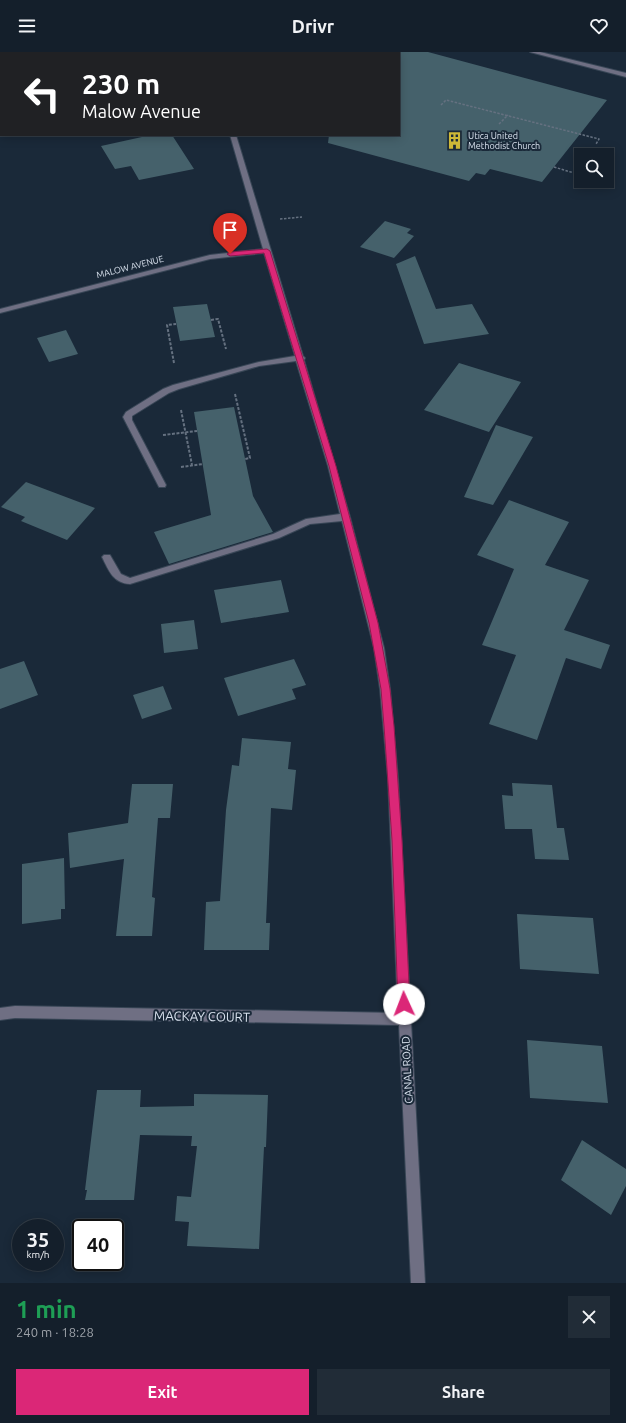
<!DOCTYPE html>
<html lang="en">
<head>
<meta charset="utf-8">
<style>
  :root { --surface:#141f2b; --page:#212c37; --text:#f1f3f6; --muted:#9da2a9; --line:#333d47; --accent:#db2777 }
  body { margin:0; font-family:Ubuntu,sans-serif; background:var(--page); color:var(--text); height:100vh; display:flex; flex-direction:column; font-size:15px; white-space:nowrap }
  * { box-sizing:border-box; margin:0 }
  p { font-size:13px; color:var(--muted) }
  .icon { flex:none; width:22px; height:22px; fill:none; stroke:currentColor; stroke-width:2; stroke-linecap:round; stroke-linejoin:round }
  .map { position:relative; height:1231px; overflow:hidden }
  .drawer { display:flex; flex-direction:column; background:var(--surface); flex:1 }
  .drawer>* { flex:none }
  .hud { position:absolute; left:0px; top:0px; width:400px; height:84px; box-shadow:0 2px 10px #0003,0 0 0 1px var(--line); background:#202124; color:#fff; overflow:hidden }
  .buttons { position:absolute; left:574px; top:96px; display:grid; gap:8px }
  .buttons a { display:grid; place-items:center; width:40px; height:40px; border-radius:0px; background:var(--surface); box-shadow:0 2px 10px #0003,0 0 0 1px var(--line); font-size:20px }
  .speed { position:absolute; left:12px; top:1167px; display:flex; gap:8px; font-size:20px; font-weight:700; text-align:center }
  .speed>* { display:grid; place-content:center; width:52px; height:52px; border-radius:50%; background:var(--surface); box-shadow:0 2px 10px #0003,0 0 0 1px var(--line); line-height:1 }
  .speed small { font-size:10px; font-weight:400 }
  .speed .limit { border:2px solid #111; border-radius:6px; background:#fff; color:#111 }
  .pin { position:absolute; display:grid; place-items:center; width:34px; height:34px; color:#fff; margin:-41px -17px; border-radius:50% 50% 50% 0; rotate:-45deg; box-shadow:0 0 4px #0007 }
  .pin .icon { rotate:45deg }
  .me { position:absolute; width:44px; margin:-22px; rotate:358deg; stroke-linejoin:round; filter:drop-shadow(0 0 3px #0008) }
  .turn { display:flex; align-items:center; gap:14px; height:84px; padding:0 16px; font-size:18px }
  .turn .icon { width:52px; height:52px; stroke-width:2.5 }
  .turn b { display:block; font-size:28px; line-height:34px }
  .round { display:grid; place-items:center; flex:none; width:42px; height:42px; border-radius:0px; background:var(--page) }
  .summary { display:flex; align-items:center; justify-content:space-between; height:68px; padding:0 16px }
  h1 { font-size:24px; font-weight:600; line-height:30px; color:#1e9e55 }
  .cta { display:flex; gap:8px; margin-top:auto; padding:8px 16px }
  .cta a { flex:1; height:46px; border-radius:0px; background:var(--accent); color:#fff; font-size:16px; font-weight:600; line-height:46px; text-align:center }
  .cta a+a { background:var(--page); color:var(--text) }
  header { display:flex; justify-content:space-between; align-items:center; height:52px; padding:0 16px; background:var(--surface); font-size:18px; font-weight:600 }
  .map>svg:first-child { display:block }
  .building { fill:#45616b }
  .lines { fill:none; stroke-linecap:round; stroke-linejoin:round }
  .minor-casing { stroke:#384656; stroke-width:2 }
  .path-far1 { stroke:#657180; stroke-width:1.5; stroke-dasharray:2.5 1.5; stroke-linecap:butt }
  .path { stroke:#657180; stroke-width:2; stroke-dasharray:3 1.5; stroke-linecap:butt }
  .minor { fill:#6f6f83; fill-rule:evenodd }
  .route { fill:#db2777; stroke:#8e194d }
  .labels { text-anchor:middle; dominant-baseline:central; stroke-width:4; stroke-linejoin:round; paint-order:stroke }
  .far-poi-label { font-size:9px; fill:#d8e1ed; stroke:#1a2939; text-anchor:start }
  .far-street-label { font-size:9px; fill:#d8e1ed; stroke:#1a2939 }
  .street-label { font-size:11px; fill:#d8e1ed; stroke:#1a2939 }
  .near-street-label { font-size:13px; fill:#d8e1ed; stroke:#1a2939 }
</style>
</head>
<body>
<header><svg class="icon" aria-label="menu" viewBox="0 0 24 24"><path d="M4 6h16M4 12h16M4 18h16"/></svg>Drivr<svg class="icon" aria-label="heart" viewBox="0 0 24 24"><path d="M12 20l-8-8c-3-5 5-10 8-4 3-6 11-1 8 4z"/></svg></header>
<div class="map">
<svg width="626" height="1231" viewBox="0 0 626 1231">
  <rect width="100%" height="100%" fill="#1a2939"/>
  <!-- building -->
  <path class="building" d="M399,0h29l179,48 -65,82 -52,-13 -5,6 -9,-2 -7,8 -141,-38 1,-8h70z
    M151,83h21l22,34 -55,11 -8,-14 -16,3 -14,-23z
    M385,169l26,8 -4,4 7,3 -20,22 -34,-11z
    M415,204l21,53 36,-5 17,30 -65,10 -28,-80z
    M207,252l8,33 -35,4 -7,-34z
    M66,278l12,24 -29,8 -12,-24z
    M459,311l62,19 -32,50 -65,-22z
    M234,355l19,89 20,36 -104,32 -15,-32 57,-17 -17,-103z
    M496,373l37,12 -40,68 -29,-8z
    M26,430l69,26 -28,32 -46,-19 4,-4 -24,-10z
    M509,448l60,22 -24,43 44,15 -25,50 46,15 -9,24 -35,-11 -29,82 -48,-16 27,-69 -34,-10 32,-76 -37,-14z
    M281,528l8,32 -68,11 -7,-33z
    M194,568l4,29 -34,4 -3,-29z
    M294,607l12,26 -14,4 4,10 -58,17 -14,-38z
    M24,609l14,34 -38,14v-40z
    M163,634l9,23 -30,10 -9,-24z
    M242,686l49,4 -3,27 8,1 -4,40 -21,-2 -5,115h4l-1,27h-65l2,-48 14,-1 6,-91 6,-45 7,1z
    M512,731l40,2 5,43h7l5,32 -34,-1 -3,-30h-27l-3,-34 11,1z
    M132,732h41l-3,34h-12l-6,79 3,1 -3,38h-36l8,-77 -54,9 -2,-35 60,-10z
    M64,806l1,51h-4v10l-39,5v-60z
    M517,862l76,4 6,56 -79,-5z
    M527,988l75,6 6,57 -78,-5z
    M97,1038h44l-1,17 54,-1v-12l74,1 -2,52h-2l-5,102 -72,-3 2,-24 -14,-1 2,-25 14,1 6,-51h-6l1,-10 -52,-1 -6,65h-49l2,-10h-2z
    M582,1088l44,29v17l-15,29 -50,-35z"/>
  <g class="lines">
    <defs>
      <path id="minor" d="M207,0h6v1h-6z
        M530,0h10l86,21v4z
        M230,83h6l67,221 2,2 -1,2 46,157 34,131 6,41 8,89 27,505h-14l-12,-258 -384,-7 -15,2v-12l15,-2 383,7 -10,-235 -8,-89 -6,-41 -32,-127 -32,3 -31,14 -149,46c-17,-1 -21,-13 -28,-27l2,-2h6l11,19 9,4 143,-44 33,-15 34,-5 -12,-48 -32,-105 -37,5 -80,23 -10,4 -37,23v4l34,65 -1,2h-6l-36,-70 3,-5 37,-23 10,-4 86,-23 36,-6 -31,-103 -54,6 -210,54v-4l210,-54 53,-6z"/>
    </defs>
    <!-- minor casing -->
    <use href="#minor" class="minor-casing"/>
    <!-- path-far1 -->
    <path class="path-far1" d="M441,53l5,-5 153,39 -3,5
      M499,72l9,-9
      M554,115l20,6
      M280,167l22,-2"/>
    <!-- path -->
    <path class="path" d="M211,268l7,-1 8,30
      M174,311l-7,-38 9,-1
      M235,342l15,64 -5,1
      M181,358l11,55
      M163,383l34,-4
      M181,415l22,-3"/>
    <!-- minor -->
    <use href="#minor" class="minor"/>
  </g>
  <!-- route -->
  <path class="route" d="M267,197l3,2 66,215 42,157 12,66 4,37 8,114 8,164 -2,3 -4,2 -4,-2 -2,-3 -6,-164 -8,-114 -3,-37 -12,-66 -40,-157 -65,-213 -34,3 -3,-2 3,-2z"/>
  <!-- icons -->
  <defs>
    <symbol id="building-bare" viewBox="-9 -9 18 18"><path d="M-4-6H4V6H1V3H-1V6H-4ZM-2.5-4.3h1.7v1.8h-1.7ZM.8-4.3h1.7v1.8H.8ZM-2.5-1h1.7V.8h-1.7ZM.8-1h1.7V.8H.8Z" fill="#ceb837" stroke="#1a2939" stroke-width="2.5" paint-order="stroke"/></symbol>
  </defs>
  <g fill-rule="evenodd">
    <use href="#building-bare" x="442" y="76" width="25" height="25"/>
  </g>
  <g class="labels">
    <!-- far-poi labels -->
    <g class="far-poi-label">
      <text x="468" y="84">Utica United<tspan x="468" dy="10">Methodist Church</tspan></text>
    </g>
    <!-- far-street labels -->
    <g class="far-street-label">
      <text transform="translate(130 215) rotate(-14)">MALOW AVENUE</text>
    </g>
    <!-- street labels -->
    <g class="street-label">
      <text transform="translate(407 1018) rotate(-93)">CANAL ROAD</text>
    </g>
    <!-- near-street labels -->
    <g class="near-street-label">
      <text transform="translate(202 964) rotate(1)">MACKAY COURT</text>
    </g>
  </g>
</svg>
<div class="buttons">
<a><svg class="icon" aria-label="search" viewBox="0 0 24 24"><circle cx="10" cy="10" r="6"/><path d="M15 15l6 6"/></svg></a>
</div>
<div class="speed"><div>35<small>km/h</small></div><div class="limit">40</div></div>
<div class="pin" style="left:230px;top:202px;background:#d93025"><svg class="icon" aria-label="arrive" viewBox="0 0 24 24"><path d="M6 21V4h12l-3 4 3 4H6"/></svg></div>
<svg class="me" style="left:404px;top:952px" viewBox="-20 -20 40 40"><circle r="19" fill="#fff"/><path d="M0-13L10 11 0 6-10 11z" fill="#db2777"/></svg>
<div class="hud">
<div class="turn"><svg class="icon" aria-label="left" viewBox="0 0 24 24"><path d="M17 20v-9H6M10 6l-5 5 5 5"/></svg><div><b>230 m</b>Malow Avenue</div></div>
</div>
</div>
<section class="drawer">
<div class="summary"><div><h1>1 min</h1><p>240 m · 18:28</p></div><a class="round"><svg class="icon" aria-label="close" viewBox="0 0 24 24"><path d="M6 6l12 12M18 6L6 18"/></svg></a></div>
<div class="cta"><a>Exit</a><a>Share</a></div>
</section>
</body>
</html>
